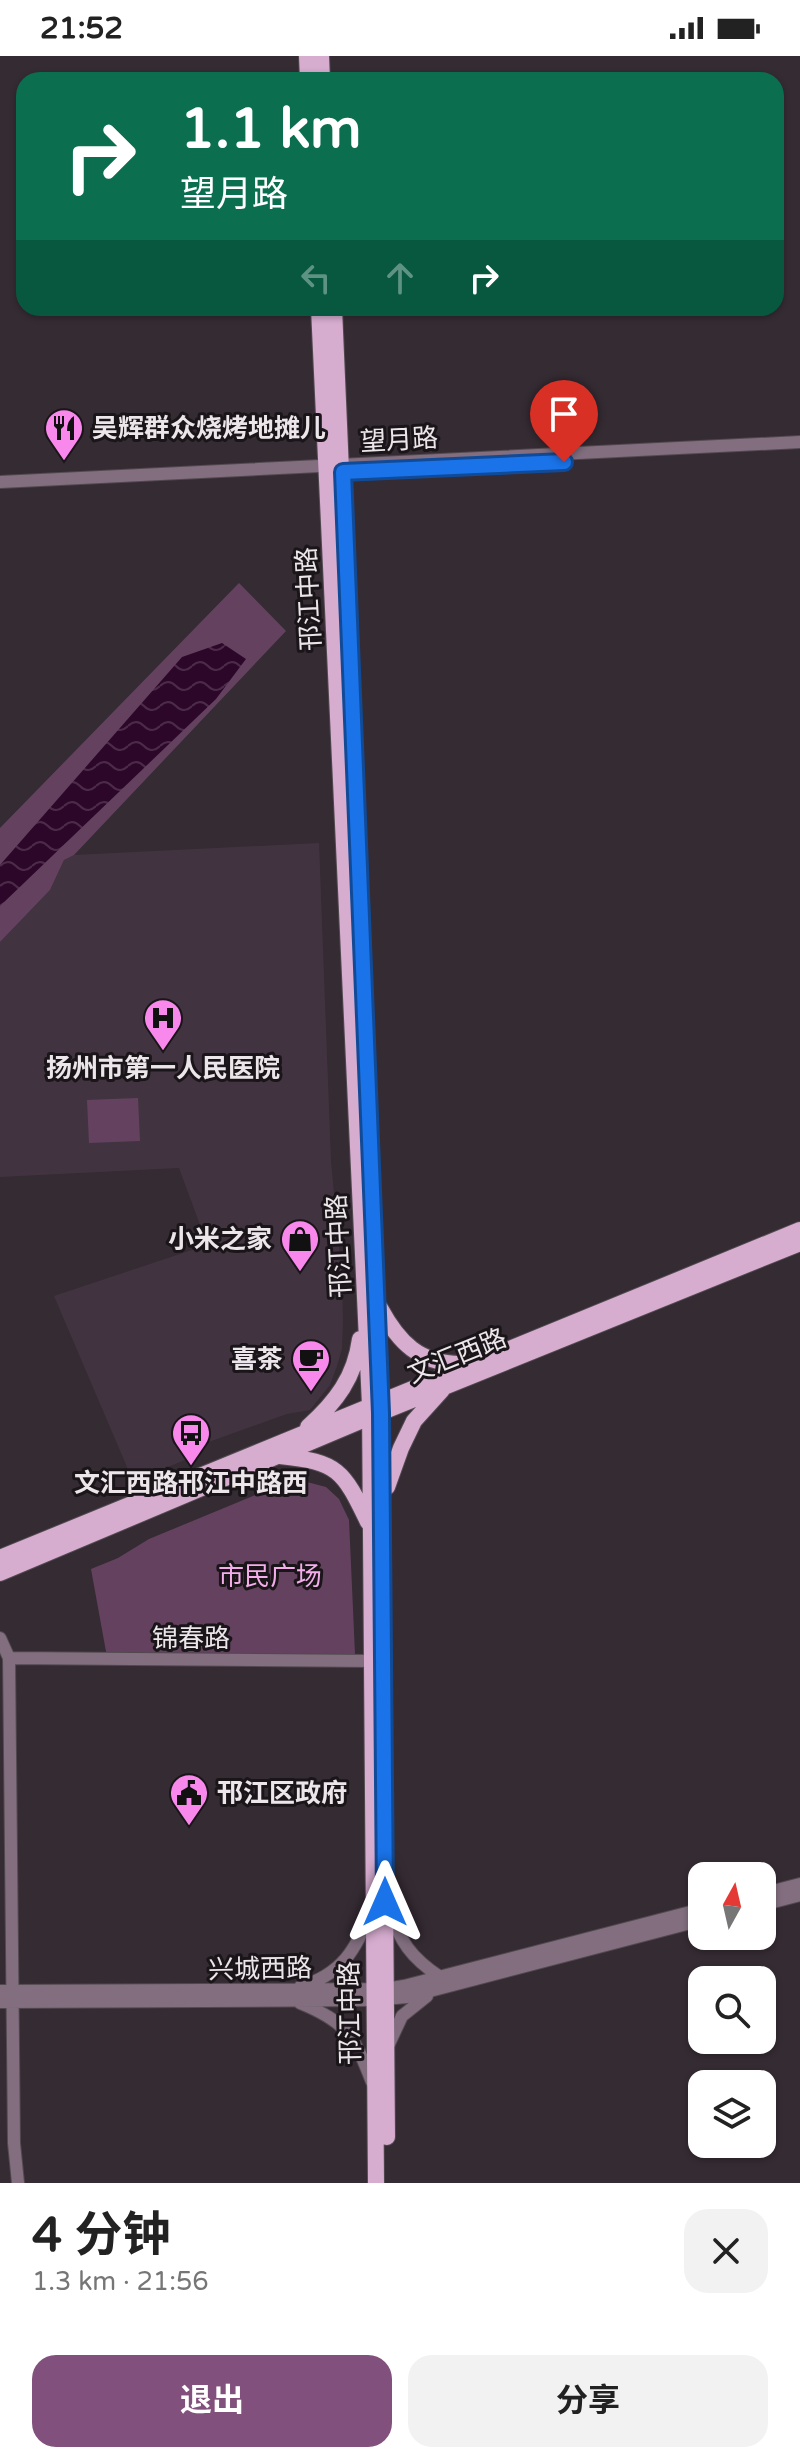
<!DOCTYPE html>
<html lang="zh">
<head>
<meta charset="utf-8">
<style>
  :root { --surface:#fff; --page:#f2f2f2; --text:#222; --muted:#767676; --accent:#82507c }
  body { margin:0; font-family:"Varela Round","Noto Sans SC",sans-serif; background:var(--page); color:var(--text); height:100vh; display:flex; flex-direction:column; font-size:30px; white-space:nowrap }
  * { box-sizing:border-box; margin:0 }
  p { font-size:26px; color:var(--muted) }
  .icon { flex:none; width:44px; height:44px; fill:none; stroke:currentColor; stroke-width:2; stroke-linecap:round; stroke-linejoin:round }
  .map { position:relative; height:2127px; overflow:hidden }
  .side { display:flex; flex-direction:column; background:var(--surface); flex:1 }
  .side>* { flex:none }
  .top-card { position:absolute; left:16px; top:16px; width:768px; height:244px; border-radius:24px; box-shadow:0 2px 6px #0004; background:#0b6e4f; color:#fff; overflow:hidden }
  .needle { width:52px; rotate:8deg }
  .controls { position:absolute; left:688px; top:1806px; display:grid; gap:16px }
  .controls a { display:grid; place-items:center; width:88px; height:88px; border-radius:16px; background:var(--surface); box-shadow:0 2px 6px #0004; font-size:40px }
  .pin { position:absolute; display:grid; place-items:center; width:68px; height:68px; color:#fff; margin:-82px -34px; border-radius:50% 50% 50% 0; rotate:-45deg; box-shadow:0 0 8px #0007 }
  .pin .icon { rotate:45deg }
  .me { position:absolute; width:88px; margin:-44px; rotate:0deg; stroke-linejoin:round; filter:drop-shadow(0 0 6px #0008) }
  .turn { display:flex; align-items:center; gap:28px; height:168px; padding:0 32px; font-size:36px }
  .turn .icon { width:104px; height:104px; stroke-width:2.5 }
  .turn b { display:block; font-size:56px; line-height:68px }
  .lanes { display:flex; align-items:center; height:76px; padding:0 32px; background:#0003; justify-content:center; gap:40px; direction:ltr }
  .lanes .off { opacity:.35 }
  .round { display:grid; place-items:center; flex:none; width:84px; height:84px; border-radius:24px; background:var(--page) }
  .overview { display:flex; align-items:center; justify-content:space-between; height:136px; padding:0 32px }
  h1 { font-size:48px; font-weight:700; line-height:60px }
  .cta { display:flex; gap:16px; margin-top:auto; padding:16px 32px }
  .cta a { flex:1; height:92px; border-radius:24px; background:var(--accent); color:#fff; font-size:32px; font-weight:700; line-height:92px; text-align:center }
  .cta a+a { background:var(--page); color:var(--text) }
  .status { display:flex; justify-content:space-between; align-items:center; height:56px; padding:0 40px; background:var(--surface); direction:ltr }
  .status svg { height:22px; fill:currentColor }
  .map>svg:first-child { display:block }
  .built { fill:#413440 }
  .green { fill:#64425f }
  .water { fill:url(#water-waves) }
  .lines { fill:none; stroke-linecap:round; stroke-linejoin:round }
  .minor-casing { stroke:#524950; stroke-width:14 }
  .major-casing { stroke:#524950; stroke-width:18 }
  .minor { stroke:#826e7f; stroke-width:12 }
  .major { stroke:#d6accf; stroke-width:16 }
  .route-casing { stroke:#114b97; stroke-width:20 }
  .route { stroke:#1a73e8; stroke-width:14 }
  .labels { text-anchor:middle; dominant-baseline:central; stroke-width:6; stroke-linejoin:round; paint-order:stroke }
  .poi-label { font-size:26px; font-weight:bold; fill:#ece6eb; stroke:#1a1519; text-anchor:start }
  .street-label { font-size:26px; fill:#ece6eb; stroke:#1a1519 }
  .park-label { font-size:26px; fill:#f3aee9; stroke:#1a1519 }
</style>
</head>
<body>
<div class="status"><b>21:52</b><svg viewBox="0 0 49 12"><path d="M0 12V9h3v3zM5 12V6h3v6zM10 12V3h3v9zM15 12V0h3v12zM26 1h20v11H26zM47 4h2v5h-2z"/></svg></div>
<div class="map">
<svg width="800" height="2127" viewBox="0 0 800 2127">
  <defs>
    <pattern id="water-waves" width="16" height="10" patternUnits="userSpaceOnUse" patternTransform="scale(2)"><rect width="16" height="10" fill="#2d072a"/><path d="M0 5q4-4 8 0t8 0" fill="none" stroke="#4c2b49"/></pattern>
  </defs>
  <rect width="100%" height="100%" fill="#352b33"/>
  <!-- built -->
  <path class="built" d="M319,787l12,318 11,117 1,43 -1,28 -5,17 -7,19 -20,25 -23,4 -84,30 -8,12 -62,25 -79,-185 150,-50 -3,-11 2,-2 -24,-65 -179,9v-235l50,-52 14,-30 10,-5z"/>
  <!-- green -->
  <path class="green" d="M239,527l47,48 -212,224 -10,5 -14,30 -50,52v-114z
    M138,1042l2,43 -51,2 -2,-43z
    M287,1426h20l19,5 13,12 10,21 6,134 -248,3 -16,-88 27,-11 31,-19z"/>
  <!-- water -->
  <path class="water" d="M222,587l24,16 -30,40 -216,207v-41l182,-208z"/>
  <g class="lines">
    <defs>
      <path id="minor" d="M0,426l800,-40
        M0,1582l9,20 5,485 4,40
        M9,1602l364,3
        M762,1838l38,-10
        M762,1849l38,-10
        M388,1852c13,34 22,49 52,69
        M300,1931c42,-13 56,-37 71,-76
        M0,1935l385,-2 19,-3 298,-77
        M0,1946l373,-2 34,-3 295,-77
        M300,1947c47,19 54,33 72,79
        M388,1990l14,-30 25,-20"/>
      <path id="major" d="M307,0l1,24
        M321,0l1,24
        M319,252l51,1097 6,778
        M334,252l47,1092 6,737
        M380,1252c19,35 39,55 80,56
        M308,1371c28,-25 47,-50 52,-88
        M280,1400c58,6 63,14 88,66
        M387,1431l14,-39 13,-27 28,-31
        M0,1502l800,-328
        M0,1517l370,-156 430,-174"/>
    </defs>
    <!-- minor casing -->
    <use href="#minor" class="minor-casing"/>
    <!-- major casing -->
    <use href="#major" class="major-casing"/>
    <!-- minor -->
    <use href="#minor" class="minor"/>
    <!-- major -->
    <use href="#major" class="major"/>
  </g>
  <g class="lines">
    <defs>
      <path id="route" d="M385,1846l-4,-489 -38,-941 221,-10"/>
    </defs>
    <!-- route casing -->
    <use href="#route" class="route-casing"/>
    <!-- route -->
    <use href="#route" class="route"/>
  </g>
  <!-- icons -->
  <defs>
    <symbol id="restaurant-pin" viewBox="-11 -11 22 30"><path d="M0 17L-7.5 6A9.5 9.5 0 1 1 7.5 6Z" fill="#f888eb" stroke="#1a1519"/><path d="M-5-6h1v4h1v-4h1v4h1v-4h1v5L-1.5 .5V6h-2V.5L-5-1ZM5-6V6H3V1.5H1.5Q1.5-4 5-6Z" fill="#111"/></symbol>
    <symbol id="hospital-pin" viewBox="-11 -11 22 30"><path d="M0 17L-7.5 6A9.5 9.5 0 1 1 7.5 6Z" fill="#f888eb" stroke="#1a1519"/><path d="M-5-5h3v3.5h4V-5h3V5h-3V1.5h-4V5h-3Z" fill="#111"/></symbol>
    <symbol id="shop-pin" viewBox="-11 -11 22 30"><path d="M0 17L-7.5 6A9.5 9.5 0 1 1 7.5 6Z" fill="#f888eb" stroke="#1a1519"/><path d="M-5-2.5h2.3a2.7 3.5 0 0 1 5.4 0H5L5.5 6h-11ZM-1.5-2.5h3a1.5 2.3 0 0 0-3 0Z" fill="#111"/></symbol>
    <symbol id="cafe-pin" viewBox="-11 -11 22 30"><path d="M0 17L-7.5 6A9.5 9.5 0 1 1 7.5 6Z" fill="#f888eb" stroke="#1a1519"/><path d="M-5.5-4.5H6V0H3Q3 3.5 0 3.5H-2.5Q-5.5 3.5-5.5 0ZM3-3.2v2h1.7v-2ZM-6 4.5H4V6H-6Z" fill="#111"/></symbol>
    <symbol id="bus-pin" viewBox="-11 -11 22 30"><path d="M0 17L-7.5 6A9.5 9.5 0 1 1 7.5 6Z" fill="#f888eb" stroke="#1a1519"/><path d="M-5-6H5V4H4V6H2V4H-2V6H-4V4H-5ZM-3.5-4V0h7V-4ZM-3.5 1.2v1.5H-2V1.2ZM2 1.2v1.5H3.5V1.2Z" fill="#111"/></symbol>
    <symbol id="civic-pin" viewBox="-11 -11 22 30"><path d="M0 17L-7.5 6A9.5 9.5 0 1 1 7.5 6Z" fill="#f888eb" stroke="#1a1519"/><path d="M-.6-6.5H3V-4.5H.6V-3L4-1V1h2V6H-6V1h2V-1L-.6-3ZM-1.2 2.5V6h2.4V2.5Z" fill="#111"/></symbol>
  </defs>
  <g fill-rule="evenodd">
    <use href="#restaurant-pin" x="42" y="350" width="44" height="60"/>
    <use href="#hospital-pin" x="141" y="940" width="44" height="60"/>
    <use href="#shop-pin" x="278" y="1161" width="44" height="60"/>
    <use href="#cafe-pin" x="289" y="1281" width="44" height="60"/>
    <use href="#bus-pin" x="169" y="1355" width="44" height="60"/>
    <use href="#civic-pin" x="167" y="1715" width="44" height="60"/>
  </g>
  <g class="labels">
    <!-- poi labels -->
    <g class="poi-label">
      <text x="92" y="372">吴辉群众烧烤地摊儿</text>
      <text x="163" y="1012" text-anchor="middle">扬州市第一人民医院</text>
      <text x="272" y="1183" text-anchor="end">小米之家</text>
      <text x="283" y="1303" text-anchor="end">喜茶</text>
      <text x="191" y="1427" text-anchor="middle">文汇西路邗江中路西</text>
      <text x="217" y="1737">邗江区政府</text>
    </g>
    <!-- street labels -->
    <g class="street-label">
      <text transform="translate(399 384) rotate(-3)">望月路</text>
      <text transform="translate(309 543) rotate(-93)">邗江中路</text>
      <text transform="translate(339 1190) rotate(-93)">邗江中路</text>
      <text transform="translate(457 1300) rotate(-22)">文汇西路</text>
      <text x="191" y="1582">锦春路</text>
      <text transform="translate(260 1913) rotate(-1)">兴城西路</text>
      <text transform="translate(350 1957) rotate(-91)">邗江中路</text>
    </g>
    <!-- park labels -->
    <g class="park-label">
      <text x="270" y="1520">市民广场</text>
    </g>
  </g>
</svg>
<div class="controls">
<a><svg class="needle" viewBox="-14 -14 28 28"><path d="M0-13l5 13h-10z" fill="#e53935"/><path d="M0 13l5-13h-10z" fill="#767676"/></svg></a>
<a><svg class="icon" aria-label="search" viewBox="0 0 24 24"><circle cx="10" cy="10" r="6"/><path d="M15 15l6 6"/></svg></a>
<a><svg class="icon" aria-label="layers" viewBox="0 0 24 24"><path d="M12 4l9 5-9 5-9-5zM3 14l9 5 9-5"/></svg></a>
</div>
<div class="pin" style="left:564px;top:406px;background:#d93025"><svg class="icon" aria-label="arrive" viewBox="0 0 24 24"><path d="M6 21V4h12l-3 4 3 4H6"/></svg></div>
<svg class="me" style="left:385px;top:1846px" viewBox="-20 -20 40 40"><path d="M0-17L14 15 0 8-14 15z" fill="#1a73e8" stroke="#fff" stroke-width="4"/></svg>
<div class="top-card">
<div class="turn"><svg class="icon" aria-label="right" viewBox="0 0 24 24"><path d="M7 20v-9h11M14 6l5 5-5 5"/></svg><div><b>1.1 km</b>望月路</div></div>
<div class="lanes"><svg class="icon off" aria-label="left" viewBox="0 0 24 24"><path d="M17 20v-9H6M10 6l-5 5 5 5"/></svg><svg class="icon off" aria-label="ahead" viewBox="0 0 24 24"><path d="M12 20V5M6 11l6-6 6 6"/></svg><svg class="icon" aria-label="right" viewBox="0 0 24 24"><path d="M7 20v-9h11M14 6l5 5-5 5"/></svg></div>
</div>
</div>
<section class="side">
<div class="overview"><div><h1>4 分钟</h1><p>1.3 km · 21:56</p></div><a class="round"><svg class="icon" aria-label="close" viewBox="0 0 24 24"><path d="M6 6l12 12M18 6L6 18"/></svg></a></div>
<div class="cta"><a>退出</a><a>分享</a></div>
</section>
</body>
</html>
